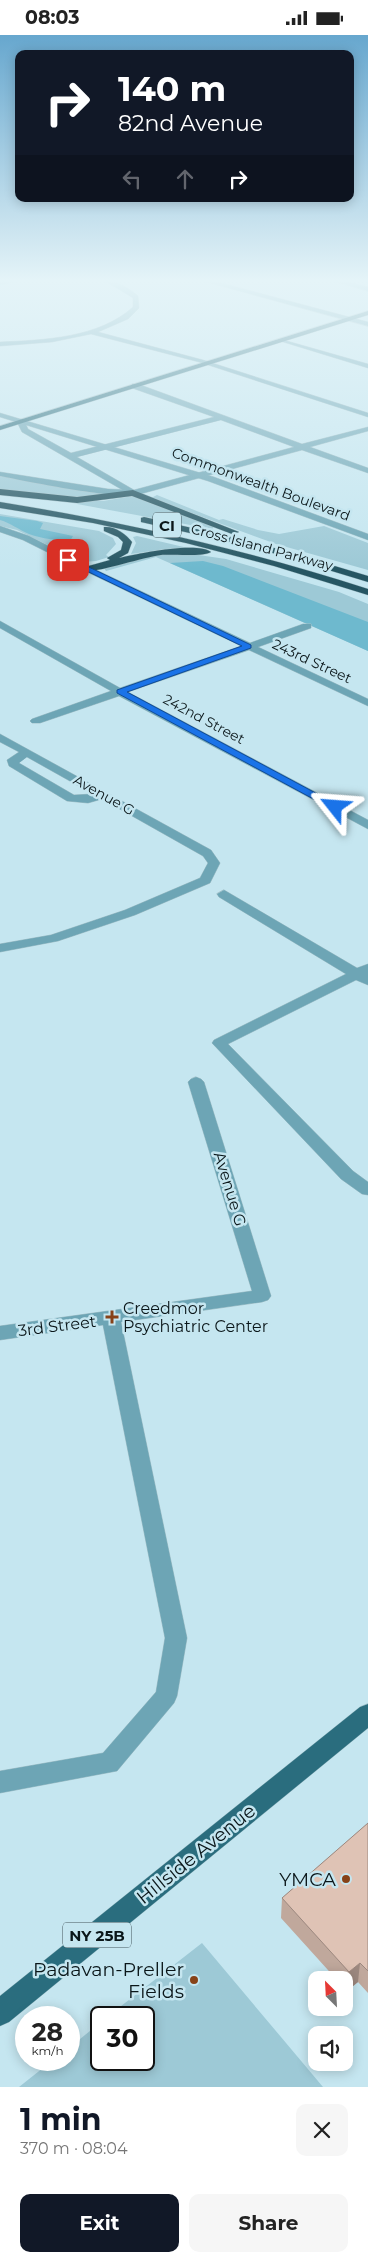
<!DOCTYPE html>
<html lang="en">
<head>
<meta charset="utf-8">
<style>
  :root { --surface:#fff; --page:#f6f6f6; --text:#222; --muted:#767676; --accent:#111827 }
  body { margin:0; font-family:Montserrat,sans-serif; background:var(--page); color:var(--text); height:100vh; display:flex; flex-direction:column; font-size:19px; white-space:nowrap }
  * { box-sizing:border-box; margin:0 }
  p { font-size:16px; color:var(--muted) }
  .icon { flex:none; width:28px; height:28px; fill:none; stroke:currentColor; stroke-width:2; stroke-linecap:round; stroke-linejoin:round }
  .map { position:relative; height:2052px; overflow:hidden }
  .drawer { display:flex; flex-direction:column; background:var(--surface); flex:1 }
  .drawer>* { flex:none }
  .guide { position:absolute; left:15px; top:15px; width:339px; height:152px; border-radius:10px; box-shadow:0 2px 12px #0003; background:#111827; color:#fff; overflow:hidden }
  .needle { width:32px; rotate:336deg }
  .fabs { position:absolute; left:308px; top:1936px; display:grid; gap:10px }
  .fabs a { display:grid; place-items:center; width:45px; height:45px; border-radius:10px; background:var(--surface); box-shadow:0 2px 12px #0003; font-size:25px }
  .speed { position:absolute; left:15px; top:1971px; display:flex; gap:10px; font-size:25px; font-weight:700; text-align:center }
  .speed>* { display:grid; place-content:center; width:65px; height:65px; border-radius:50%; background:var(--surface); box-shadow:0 2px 12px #0003; line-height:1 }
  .speed small { font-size:12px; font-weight:400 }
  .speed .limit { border:2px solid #111; border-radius:8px; background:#fff; color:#111 }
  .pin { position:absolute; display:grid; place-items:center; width:42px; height:42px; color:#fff; margin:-21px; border-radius:10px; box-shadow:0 2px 8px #0006 }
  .me { position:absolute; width:55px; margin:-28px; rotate:298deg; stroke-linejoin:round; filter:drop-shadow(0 0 4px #0008) }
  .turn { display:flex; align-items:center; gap:18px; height:105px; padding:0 20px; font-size:22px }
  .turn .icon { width:65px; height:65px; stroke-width:2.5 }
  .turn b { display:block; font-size:35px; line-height:42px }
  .lanes { display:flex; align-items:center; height:48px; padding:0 20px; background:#0003; justify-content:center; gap:25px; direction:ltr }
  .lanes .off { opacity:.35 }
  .round { display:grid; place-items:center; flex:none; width:52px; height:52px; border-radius:10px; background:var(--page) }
  .head { display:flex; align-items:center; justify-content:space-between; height:85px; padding:0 20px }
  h1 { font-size:30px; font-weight:700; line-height:38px; color:var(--accent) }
  .cta { display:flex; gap:10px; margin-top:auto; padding:10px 20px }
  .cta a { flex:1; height:58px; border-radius:10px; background:var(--accent); color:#fff; font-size:20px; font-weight:700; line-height:58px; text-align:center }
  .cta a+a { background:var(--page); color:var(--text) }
  .status { display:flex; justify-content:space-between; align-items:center; height:35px; padding:0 25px; background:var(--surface); direction:ltr }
  .status svg { height:14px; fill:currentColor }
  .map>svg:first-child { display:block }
  .green { fill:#9dc9d6 }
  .forest { fill:#6eb9ce }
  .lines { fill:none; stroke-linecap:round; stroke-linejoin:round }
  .minor-casing { stroke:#a3c1c9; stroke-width:1 }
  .tertiary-casing { stroke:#a3c1c9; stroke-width:1 }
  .primary-casing { stroke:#a3c1c9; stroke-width:1 }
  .motorway-casing { stroke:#a3c1c9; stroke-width:1 }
  .minor { fill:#6da5b5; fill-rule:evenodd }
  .tertiary { fill:#6da5b5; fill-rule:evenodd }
  .primary { fill:#2a6d7e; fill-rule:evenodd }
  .motorway { fill:#265663; fill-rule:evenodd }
  .wall { fill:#c0a89c }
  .shaded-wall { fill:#9c887f }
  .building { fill:#dfc3b5; stroke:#9c887f }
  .route { fill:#1a73e8; stroke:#114b97 }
  .poi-dot { fill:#874218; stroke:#c5e6f0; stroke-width:2 }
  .labels { text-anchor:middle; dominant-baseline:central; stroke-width:5; stroke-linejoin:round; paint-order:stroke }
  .far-street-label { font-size:14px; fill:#0a1619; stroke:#c5e6f0 }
  .shield { fill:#c5e6f0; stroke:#42545a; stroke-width:1 }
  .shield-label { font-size:15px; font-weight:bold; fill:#0a1619 }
  .street-label { font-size:16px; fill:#0a1619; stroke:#c5e6f0 }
  .poi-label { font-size:16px; fill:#0a1619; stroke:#c5e6f0; text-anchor:start }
  .near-street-label { font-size:19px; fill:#0a1619; stroke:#c5e6f0 }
  .near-poi-label { font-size:19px; fill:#0a1619; stroke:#c5e6f0; text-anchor:end }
</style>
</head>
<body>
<div class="status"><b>08:03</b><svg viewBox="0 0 49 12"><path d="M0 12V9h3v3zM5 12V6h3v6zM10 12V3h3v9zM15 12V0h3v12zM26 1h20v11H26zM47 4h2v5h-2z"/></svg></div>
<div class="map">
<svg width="368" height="2052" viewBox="0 0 368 2052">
  <rect width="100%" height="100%" fill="#c5e6f0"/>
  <!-- green -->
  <path class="green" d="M0,441l103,17 4,1 -22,4 -85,-7z
    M157,460l62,25 4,-1 35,11 21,4 45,-8 44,17v27l-92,-26 -125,-46z
    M133,461l82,30 -3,3 -135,-25 2,-3h24z
    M0,479l99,17 14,7 3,6 -10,11 3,2 -13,4 -14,1 -65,-32 -17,-4z
    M137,501l51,12 -23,1 -34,5 5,-11 -3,-6z
    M185,518l41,6 113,33 29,12v47l-212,-94 -50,14 -2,-3 53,-13z
    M202,1908l121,144h-304l34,-27h16v-12l32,-26v38h43v-43h-37z"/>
  <!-- forest -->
  <path class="forest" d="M0,481l37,5 6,2 -3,6 33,7 -3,5c-14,-1 -27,-2 -41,-7 -10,-4 -18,-11 -29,-14z
    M203,526l20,5 145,56v29l-198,-88z"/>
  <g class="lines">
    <defs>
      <path id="minor" d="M0,246h18l-18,4z
        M105,246c14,0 23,7 33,15l1,12 -11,11 -30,13 105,28 165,53v4l-169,-55 -108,-28 -39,8 -52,4v-4c44,-2 99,-4 133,-35v-9z
        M203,246h11l154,41v4z
        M333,246h11l24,6v4z
        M280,304l88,25v4l-88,-27z
        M132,349h6l164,60 66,-17v4l-58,16 58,21v5l-66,-23 -169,46 -111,-64 -5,-10 7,-2 4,9 43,24 143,-36 -82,-29zM221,385l73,27 -160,43 -57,-33z
        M88,531l162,77 53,-19h8v4l-53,19 110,52v7l-119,-56 -121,42 240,128v9l-249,-133 -79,27h-8l-2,-2 2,-2 79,-28 -111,-63v-7l120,67 121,-42 -156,-75v-4z
        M0,699l211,116 9,13 -10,20 -75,32 -77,26 -58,11v-8l51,-9 74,-25 75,-32 8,-15 -5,-7 -101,-57 -14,4 -21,-2 -58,-35 -2,-6 12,-8 -19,-10zM27,722l66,37 -19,1 -55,-32z
        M224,855l133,78 11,-4v21l-12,-5 -128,64 125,127 15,11v13l-6,-1 -21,-15 -129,-136 2,-3 132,-66 -127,-77 -2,-3z
        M196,1042l5,2 3,3 67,214 -3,4 -6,2 -141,20 66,316 -10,58 -3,7 -57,68 -117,22v-22l103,-18 53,-61 9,-54 -62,-313 -103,15v-14l252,-35 -64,-209 3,-3z"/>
      <path id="tertiary" d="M0,378l214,64 154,57v6l-160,-59 -208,-64z
        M0,437l108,17 25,1 4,3c-11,9 -116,-13 -137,-17z
        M0,491l29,10 64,33 -2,2h-6l-62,-31 -23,-8z"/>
      <path id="primary" d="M368,276v4l-368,115v-4z
        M368,1669v24l-359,294 -9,4v-30l360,-289z"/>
      <path id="motorway" d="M0,454l77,8 56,-7 106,42 -7,2 -100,-38 -55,7 -77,-8z
        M0,467c125,20 247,48 368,87v6l-94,-29 -88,-23 -93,-20 -93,-15z
        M144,482l117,27 107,32v6l-112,-34 -115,-26v-4z
        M104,492c11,-1 22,7 28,15l-4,11 -9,5c17,-4 78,-17 92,-6 -7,5 -39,2 -50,3 -17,2 -65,18 -76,16v-4l25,-7 -3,-2 14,-8 2,-8 -5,-5 -14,-6z"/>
    </defs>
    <!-- minor casing -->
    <use href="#minor" class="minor-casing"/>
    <!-- tertiary casing -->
    <use href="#tertiary" class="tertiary-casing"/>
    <!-- primary casing -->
    <use href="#primary" class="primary-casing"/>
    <!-- motorway casing -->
    <use href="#motorway" class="motorway-casing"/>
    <!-- minor -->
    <use href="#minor" class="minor"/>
    <!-- tertiary -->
    <use href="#tertiary" class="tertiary"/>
    <!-- primary -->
    <use href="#primary" class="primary"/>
    <!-- motorway -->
    <use href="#motorway" class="motorway"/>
  </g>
  <!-- wall -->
  <path class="wall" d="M368,1788v170l-10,-11 -11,9 -3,-3v-8h-7l-56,-62 1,-20z"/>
  <!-- shaded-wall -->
  <path class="shaded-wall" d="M360,1928l-2,19 -11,9 2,-19z"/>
  <!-- building -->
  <path class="building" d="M368,1788v148l-8,-8 -11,9 -67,-74z"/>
  <!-- sky -->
  <linearGradient id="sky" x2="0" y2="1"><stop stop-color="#67a7ce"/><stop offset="0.46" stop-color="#e5f4f8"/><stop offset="1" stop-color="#e5f4f8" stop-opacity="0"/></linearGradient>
  <rect width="368" height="534" fill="url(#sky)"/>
  <!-- route -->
  <path class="route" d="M66,523h4l181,87v3l-124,44 211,113v4h-6l-215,-116v-3l125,-44 -176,-85z"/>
  <!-- markers -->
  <g class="poi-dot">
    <path d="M109.5 1274.5h5v5h5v5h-5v5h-5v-5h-5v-5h5z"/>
    <circle cx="346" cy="1844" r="5"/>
    <circle cx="194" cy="1945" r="5"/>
  </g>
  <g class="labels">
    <!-- far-street labels -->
    <g class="far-street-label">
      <text transform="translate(261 449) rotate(20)">Commonwealth Boulevard</text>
      <text transform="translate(262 512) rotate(15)">Cross Island Parkway</text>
      <text transform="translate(312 626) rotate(25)">243rd Street</text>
      <text transform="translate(204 684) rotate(28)">242nd Street</text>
      <text transform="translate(104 760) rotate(29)">Avenue G</text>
    </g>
    <!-- shield labels -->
    <g class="shield">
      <rect x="153" y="477.5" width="28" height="25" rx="4"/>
      <rect x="63" y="1887.5" width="68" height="25" rx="4"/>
    </g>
    <g class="shield-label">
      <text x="167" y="490">CI</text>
      <text x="97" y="1900">NY 25B</text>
    </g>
    <!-- street labels -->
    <g class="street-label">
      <text transform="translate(230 1154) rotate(73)">Avenue G</text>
      <text transform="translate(57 1291) rotate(-7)">3rd Street</text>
    </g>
    <!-- poi labels -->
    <g class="poi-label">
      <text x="123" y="1273">Creedmor<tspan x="123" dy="18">Psychiatric Center</tspan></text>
    </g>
    <!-- near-street labels -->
    <g class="near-street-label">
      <text transform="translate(196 1819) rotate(-39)">Hillside Avenue</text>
    </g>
    <!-- near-poi labels -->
    <g class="near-poi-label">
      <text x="336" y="1844">YMCA</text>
      <text x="184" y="1934">Padavan-Preller<tspan x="184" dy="22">Fields</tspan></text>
    </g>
  </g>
</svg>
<div class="fabs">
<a><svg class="needle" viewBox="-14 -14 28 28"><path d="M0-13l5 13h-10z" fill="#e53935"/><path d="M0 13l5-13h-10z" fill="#767676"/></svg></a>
<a><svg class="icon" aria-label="sound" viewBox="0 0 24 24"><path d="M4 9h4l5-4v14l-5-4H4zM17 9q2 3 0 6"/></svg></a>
</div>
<div class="speed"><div>28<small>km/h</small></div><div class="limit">30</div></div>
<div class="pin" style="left:68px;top:525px;background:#d93025"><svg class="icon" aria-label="arrive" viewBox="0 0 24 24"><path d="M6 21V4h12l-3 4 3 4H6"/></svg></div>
<svg class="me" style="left:335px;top:772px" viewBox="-20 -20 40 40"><path d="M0-17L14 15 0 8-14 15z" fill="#1a73e8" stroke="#fff" stroke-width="4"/></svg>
<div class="guide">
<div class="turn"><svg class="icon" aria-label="right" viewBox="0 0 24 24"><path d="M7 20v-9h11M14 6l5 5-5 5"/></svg><div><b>140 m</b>82nd Avenue</div></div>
<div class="lanes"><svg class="icon off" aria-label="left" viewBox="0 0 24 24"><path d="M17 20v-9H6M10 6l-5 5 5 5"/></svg><svg class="icon off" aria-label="ahead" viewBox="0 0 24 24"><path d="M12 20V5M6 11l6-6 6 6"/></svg><svg class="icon" aria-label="right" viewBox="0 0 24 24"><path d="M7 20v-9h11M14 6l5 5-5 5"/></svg></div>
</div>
</div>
<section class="drawer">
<div class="head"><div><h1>1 min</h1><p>370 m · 08:04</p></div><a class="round"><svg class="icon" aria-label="close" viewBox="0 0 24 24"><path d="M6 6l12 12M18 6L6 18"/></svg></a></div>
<div class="cta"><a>Exit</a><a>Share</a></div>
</section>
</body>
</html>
